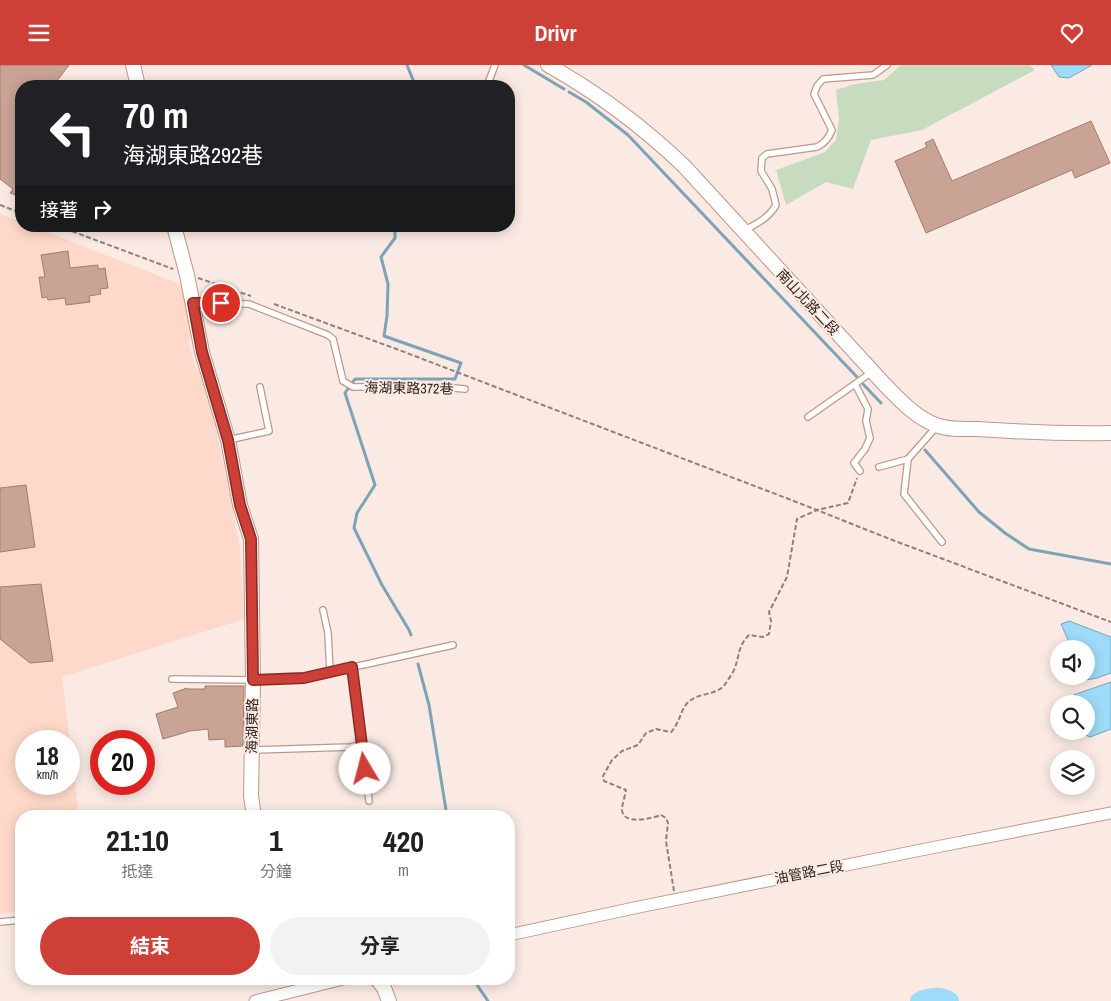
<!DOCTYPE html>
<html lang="zh-TW">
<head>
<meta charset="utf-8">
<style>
  :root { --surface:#fff; --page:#f2f2f2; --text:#202124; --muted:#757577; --accent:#ce4037 }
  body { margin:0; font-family:"Archivo Narrow","Noto Sans TC",sans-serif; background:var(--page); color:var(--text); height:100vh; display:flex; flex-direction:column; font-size:19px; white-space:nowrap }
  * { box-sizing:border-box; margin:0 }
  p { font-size:16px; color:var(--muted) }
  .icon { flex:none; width:28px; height:28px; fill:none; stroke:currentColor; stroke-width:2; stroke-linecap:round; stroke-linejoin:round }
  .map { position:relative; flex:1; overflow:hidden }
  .drawer { position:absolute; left:15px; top:745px; width:500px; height:175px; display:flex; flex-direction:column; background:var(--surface); border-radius:20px; box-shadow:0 2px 12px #0003 }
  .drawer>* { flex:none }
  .banner { position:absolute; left:15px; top:15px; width:500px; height:152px; border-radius:20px; box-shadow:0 2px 12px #0003; background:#202124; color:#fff; overflow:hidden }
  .controls { position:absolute; left:1050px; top:575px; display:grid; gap:10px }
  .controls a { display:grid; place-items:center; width:45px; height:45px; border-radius:50%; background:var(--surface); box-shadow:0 2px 12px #0003; font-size:25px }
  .speed { position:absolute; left:15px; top:665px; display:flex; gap:10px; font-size:25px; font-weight:700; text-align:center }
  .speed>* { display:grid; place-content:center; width:65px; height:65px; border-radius:50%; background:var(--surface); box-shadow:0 2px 12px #0003; line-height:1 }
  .speed small { font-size:12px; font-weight:400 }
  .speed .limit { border:8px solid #d22; background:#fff; color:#111 }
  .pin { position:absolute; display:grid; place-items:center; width:42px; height:42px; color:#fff; margin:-21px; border:2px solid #fff; border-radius:50%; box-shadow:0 1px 5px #0007 }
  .me { position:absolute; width:55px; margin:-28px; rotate:352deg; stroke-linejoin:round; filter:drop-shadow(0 0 4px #0008) }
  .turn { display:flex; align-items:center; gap:18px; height:105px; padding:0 25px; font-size:22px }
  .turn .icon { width:65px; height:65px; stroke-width:2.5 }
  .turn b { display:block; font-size:35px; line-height:42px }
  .then { display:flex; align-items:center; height:48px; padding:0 25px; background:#0003; gap:10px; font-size:19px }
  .eta { display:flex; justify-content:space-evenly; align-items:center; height:85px; text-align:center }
  .eta b { font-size:30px; font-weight:700; line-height:35px }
  .primary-button { display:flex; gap:10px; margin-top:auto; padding:10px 25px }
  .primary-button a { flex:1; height:58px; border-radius:30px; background:var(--accent); color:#fff; font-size:20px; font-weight:700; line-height:58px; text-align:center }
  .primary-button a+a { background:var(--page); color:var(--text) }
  header { display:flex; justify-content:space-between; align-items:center; height:65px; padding:0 25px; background:var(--accent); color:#fff; font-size:22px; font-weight:700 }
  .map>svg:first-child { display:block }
  .built { fill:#fed9c9; fill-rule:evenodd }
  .green { fill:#c7dcbf }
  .water { fill:#9edbf9; stroke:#7ca3b6 }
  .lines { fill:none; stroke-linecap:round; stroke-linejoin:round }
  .stream { stroke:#7ca3b6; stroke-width:3 }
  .river { stroke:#9edbf9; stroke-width:18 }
  .building { fill:#c9a494; stroke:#a07d6e }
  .service-casing { stroke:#bc9889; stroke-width:8 }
  .minor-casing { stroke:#bc9889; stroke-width:13 }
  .tertiary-casing { stroke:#bc9889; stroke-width:16 }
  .path { stroke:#8f8079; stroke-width:2; stroke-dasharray:5 2.5; stroke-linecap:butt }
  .service { stroke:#fff; stroke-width:5.5 }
  .minor { stroke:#fff; stroke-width:11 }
  .tertiary { stroke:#fff; stroke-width:14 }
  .route-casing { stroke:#862a24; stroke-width:12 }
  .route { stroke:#ce4037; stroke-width:9 }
  .labels { text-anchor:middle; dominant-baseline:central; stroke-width:4; stroke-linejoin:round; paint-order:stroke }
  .street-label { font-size:14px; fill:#2d1f19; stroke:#faeae3 }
</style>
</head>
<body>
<header><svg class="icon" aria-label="menu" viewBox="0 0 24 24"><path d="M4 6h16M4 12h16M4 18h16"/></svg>Drivr<svg class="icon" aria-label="heart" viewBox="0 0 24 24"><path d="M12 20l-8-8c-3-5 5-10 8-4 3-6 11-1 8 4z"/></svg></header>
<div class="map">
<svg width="1111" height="936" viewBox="0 0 1111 936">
  <rect width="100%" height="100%" fill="#faeae3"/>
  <!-- built -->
  <path class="built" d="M0,149l21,8v4h11l155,61 8,44 -7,10 8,28 10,9 34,169 4,72 -182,58 17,139h-58v95l-21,3zM26,676h43v43h-43z"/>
  <!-- green -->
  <path class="green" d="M901,0h128l6,5 -113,60 -51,10 -18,49 -27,-7 -40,23 -10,-35 49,-18 11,-12 3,-21 -3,-29 19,-6 29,-4z"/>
  <!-- water -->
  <path class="water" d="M1051,0h41l-23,13 -10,-1z
    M1069,556l42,16v36l-14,5 -23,4v-6h12v-27h-14l-11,-25z
    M1111,617v47l-21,8 -7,-3 -1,-3h4v-27h-11l-2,-9z"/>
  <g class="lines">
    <!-- stream -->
    <path class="stream" d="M407,0l6,15 5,6
      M524,0l40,24
      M569,27l17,10 42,33 229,242
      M395,161v12l-14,19 7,27 -1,32 -3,20 77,27 -6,16h-100l-10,14 30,92 -18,28 -3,15 28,57 27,45 2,5
      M863,319l18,19
      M925,385l54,62 26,21 24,16 82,15
      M418,599l11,41 18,111
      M473,914l15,22"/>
    <!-- river -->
    <path class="river" d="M919,936c9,-5 22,-6 31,0"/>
  </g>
  <!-- building -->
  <path class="building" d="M0,0h69l-16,21h-32v111l-11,-4 3,-4 -13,-10z
    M1091,56l19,42 -35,15 -3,-8 -146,63 -31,-72 32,-14 -2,-4 8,-4 19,42z
    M68,186l2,17 28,-3v4l7,-1 3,20 -8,1 1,5 -12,2 1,6 -24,3 -1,-7 -17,2 -1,-3 -5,1 -3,-21h6l-4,-22z
    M26,420l9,62 -35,5v-64z
    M41,519l12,77 -23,2 -30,-24v-52z
    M205,621h39l-1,60 -18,1v-8l-16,1 -1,-11 -18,2 -27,8 -7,-25 22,-7 -5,-14 14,-5 1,1h17z"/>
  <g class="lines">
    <defs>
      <path id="service" d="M487,21l8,-21
        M743,166c13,-7 26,-13 33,-26l-4,-16 -11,-18 1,-13 5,-4 50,-7c8,-4 12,-9 15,-17l-18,-36 3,-8 6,-7 50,-4 14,-10
        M193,238l56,1 79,31 5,4 10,42 10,6 76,-1 36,3
        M855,319l13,25 -2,12 4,17 -5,11 -11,14 6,8
        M808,352l64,-45
        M937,361l-29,33 -4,35 38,48
        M228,375l41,-9 -9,-44
        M879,402l29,-8
        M323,545l5,23 2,40
        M352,602l17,134
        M172,614l81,1 51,-2 149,-33
        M251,685l100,-3 11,-3
        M0,857l21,-2"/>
      <path id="minor" d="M509,870l125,-27 302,-61 175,-34
        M255,936l88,-22"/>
      <path id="tertiary" d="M133,0l5,21
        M548,0c50,28 94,61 136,101l201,219c15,15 30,32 51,40 12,5 28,4 41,4 45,3 89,5 134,4
        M174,161l13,49 15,77 26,88 12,65 11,34 2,141 -2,116 3,20
        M377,914l7,9 5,13"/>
    </defs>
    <!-- service casing -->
    <use href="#service" class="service-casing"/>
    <!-- minor casing -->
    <use href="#minor" class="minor-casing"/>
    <!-- tertiary casing -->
    <use href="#tertiary" class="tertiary-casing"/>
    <!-- path -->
    <path class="path" d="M0,140l21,8
      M58,161l115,43
      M198,213l53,18
      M274,239l125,46 400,153 96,38 216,81
      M674,826l-8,-50 2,-18 -2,-5 -5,-3c-8,3 -38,11 -39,-5 0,-6 3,-14 4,-20l-22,-9 -1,-5 9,-16 10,-9 16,-6 8,-12 10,-4 15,3c10,-10 9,-25 20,-32 11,-8 26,-4 35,-17 2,-4 6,-8 8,-13 6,-14 3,-23 15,-35l14,2 6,-3 2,-13 -2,-9 18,-35 10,-58 20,-9 31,-7 9,-25"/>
    <!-- service -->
    <use href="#service" class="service"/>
    <!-- minor -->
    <use href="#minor" class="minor"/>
    <!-- tertiary -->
    <use href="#tertiary" class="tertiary"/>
  </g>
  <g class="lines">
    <defs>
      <path id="route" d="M221,238h-28l9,49 26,88 12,65 11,34 2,141 51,-2 48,-11 13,102"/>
    </defs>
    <!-- route casing -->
    <use href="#route" class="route-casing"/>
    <!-- route -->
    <use href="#route" class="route"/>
  </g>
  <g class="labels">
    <!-- street labels -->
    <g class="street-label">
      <text transform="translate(808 237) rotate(47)">南山北路二段</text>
      <text transform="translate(409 323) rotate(1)">海湖東路372巷</text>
      <text transform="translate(252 661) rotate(-89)">海湖東路</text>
      <text transform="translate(809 807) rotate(-11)">油管路二段</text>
    </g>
  </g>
</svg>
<div class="controls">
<a><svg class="icon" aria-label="sound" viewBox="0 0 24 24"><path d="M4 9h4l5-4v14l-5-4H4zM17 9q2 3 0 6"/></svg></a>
<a><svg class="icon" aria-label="search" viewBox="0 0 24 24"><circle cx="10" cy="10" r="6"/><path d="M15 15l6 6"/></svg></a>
<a><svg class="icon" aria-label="layers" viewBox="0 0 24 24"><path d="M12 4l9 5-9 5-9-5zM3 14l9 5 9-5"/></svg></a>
</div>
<div class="speed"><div>18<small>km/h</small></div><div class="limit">20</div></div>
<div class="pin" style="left:221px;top:238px;background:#d93025"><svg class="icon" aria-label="arrive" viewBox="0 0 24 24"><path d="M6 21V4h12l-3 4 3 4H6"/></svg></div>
<svg class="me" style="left:365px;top:704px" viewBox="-20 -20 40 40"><circle r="19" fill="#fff"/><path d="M0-13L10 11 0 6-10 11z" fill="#ce4037"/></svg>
<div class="banner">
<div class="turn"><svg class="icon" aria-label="left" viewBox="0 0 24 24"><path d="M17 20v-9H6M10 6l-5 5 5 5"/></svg><div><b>70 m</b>海湖東路292巷</div></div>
<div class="then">接著<svg class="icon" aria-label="right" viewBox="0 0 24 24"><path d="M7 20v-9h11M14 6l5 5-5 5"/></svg></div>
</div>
<section class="drawer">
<div class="eta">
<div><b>21:10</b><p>抵達</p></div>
<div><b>1</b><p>分鐘</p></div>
<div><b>420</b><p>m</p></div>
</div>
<div class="primary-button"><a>結束</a><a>分享</a></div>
</section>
</div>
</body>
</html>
